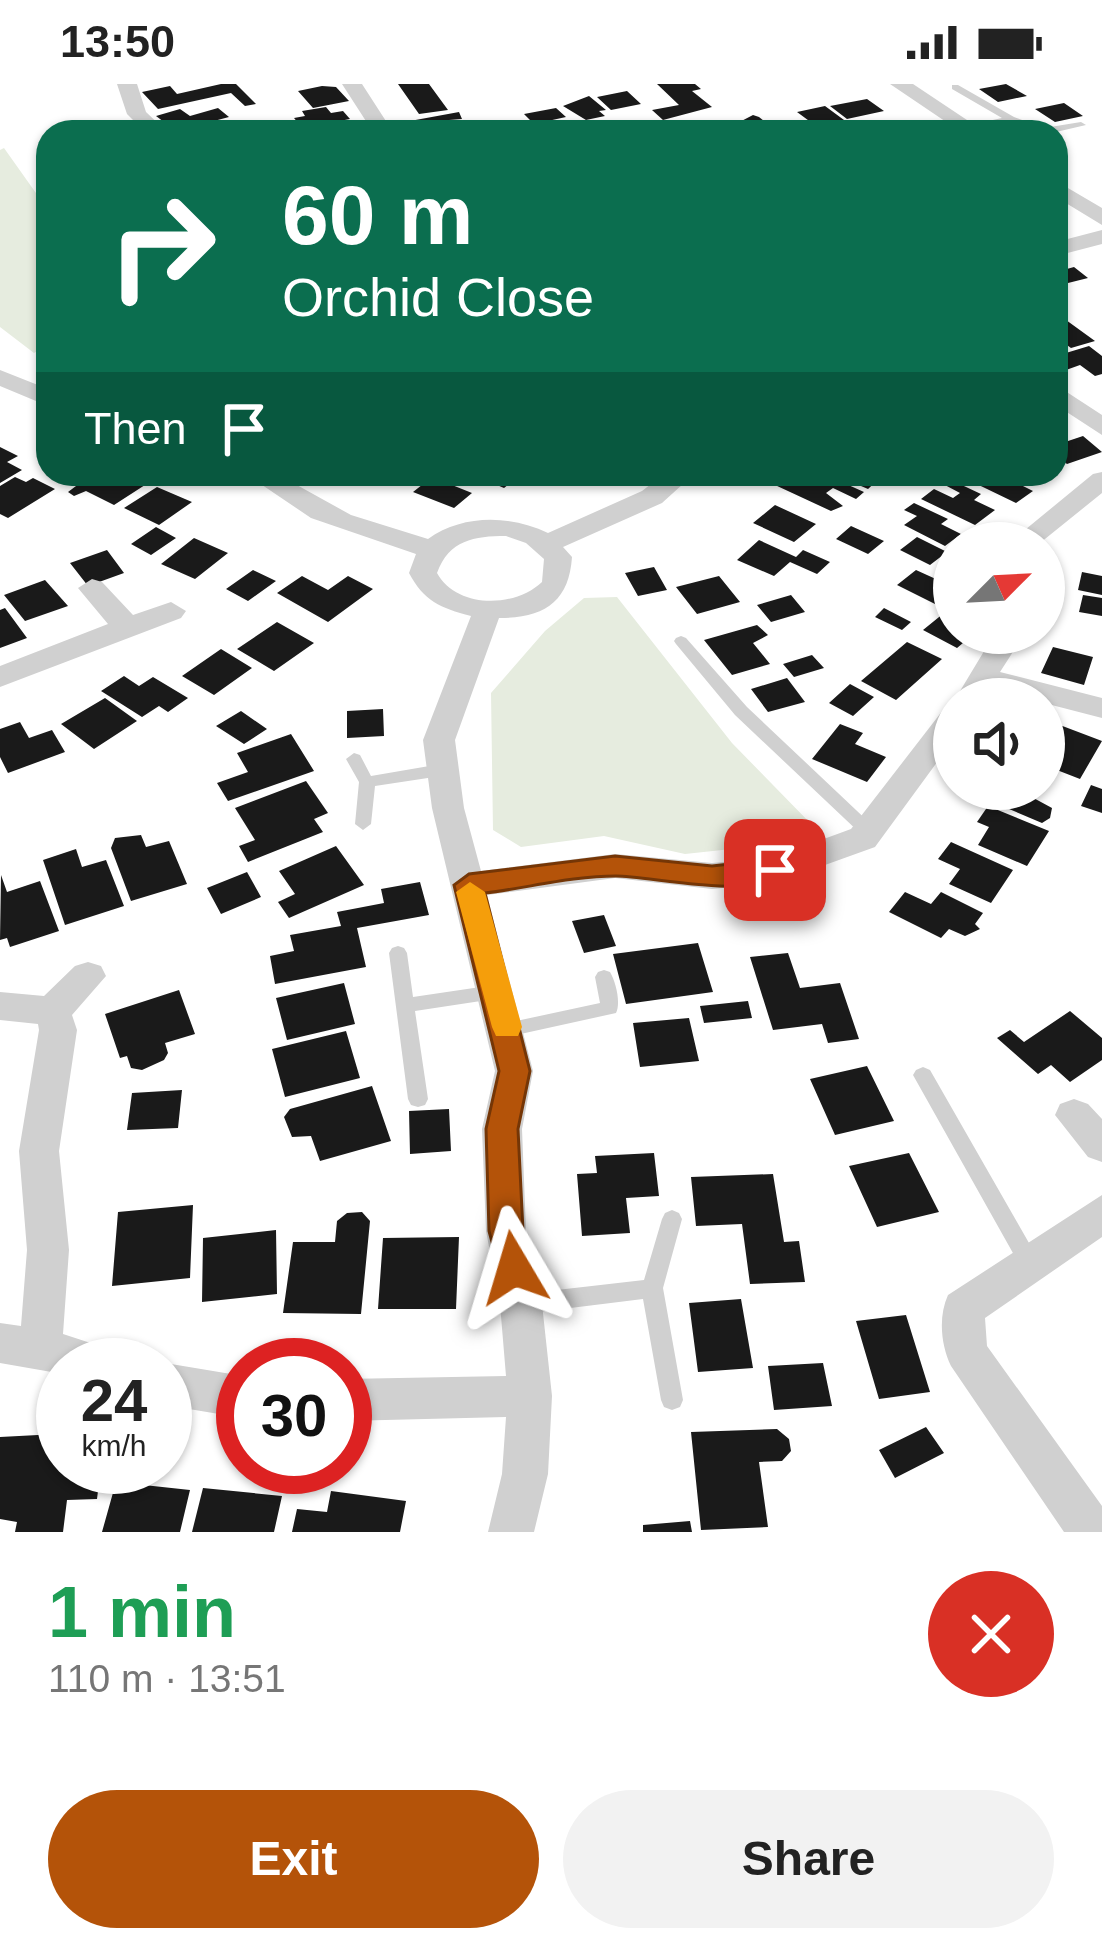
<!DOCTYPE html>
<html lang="en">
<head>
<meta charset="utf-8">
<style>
  :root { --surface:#fff; --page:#f2f2f2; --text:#222; --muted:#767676; --accent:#b45309 }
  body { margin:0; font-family:Arial,sans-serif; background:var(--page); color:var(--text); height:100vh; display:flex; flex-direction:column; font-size:45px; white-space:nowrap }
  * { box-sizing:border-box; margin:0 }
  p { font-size:39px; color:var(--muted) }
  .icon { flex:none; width:66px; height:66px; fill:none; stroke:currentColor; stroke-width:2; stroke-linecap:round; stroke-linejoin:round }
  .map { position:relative; height:1448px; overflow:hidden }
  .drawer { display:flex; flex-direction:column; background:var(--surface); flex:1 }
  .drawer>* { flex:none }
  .hud { position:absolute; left:36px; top:36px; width:1032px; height:366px; border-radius:36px; box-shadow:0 3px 9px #0004; background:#0b6e4f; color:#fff; overflow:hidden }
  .needle { width:78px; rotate:66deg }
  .buttons { position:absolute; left:933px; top:438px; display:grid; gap:24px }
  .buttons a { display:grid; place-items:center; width:132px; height:132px; border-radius:50%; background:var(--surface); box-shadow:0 3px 9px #0004; font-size:60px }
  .speed { position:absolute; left:36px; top:1254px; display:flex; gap:24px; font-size:60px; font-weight:700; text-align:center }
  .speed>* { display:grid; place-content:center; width:156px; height:156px; border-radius:50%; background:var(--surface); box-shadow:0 3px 9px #0004; line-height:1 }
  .speed small { font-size:30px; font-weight:400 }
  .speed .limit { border:18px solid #d22; background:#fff; color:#111 }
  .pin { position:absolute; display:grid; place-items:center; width:102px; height:102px; color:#fff; margin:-51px; border-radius:24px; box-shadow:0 6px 18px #0006 }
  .me { position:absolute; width:132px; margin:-66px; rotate:353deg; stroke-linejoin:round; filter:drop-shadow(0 0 9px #0008) }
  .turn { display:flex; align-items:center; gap:42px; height:252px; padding:0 48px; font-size:54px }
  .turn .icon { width:156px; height:156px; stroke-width:2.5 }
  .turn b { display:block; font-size:84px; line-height:102px }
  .then { display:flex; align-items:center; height:114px; padding:0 48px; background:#0003; gap:24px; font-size:45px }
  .round { display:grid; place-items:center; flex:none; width:126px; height:126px; border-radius:63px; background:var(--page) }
  .summary { display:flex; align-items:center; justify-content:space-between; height:204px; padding:0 48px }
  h1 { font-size:72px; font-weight:600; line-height:90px; color:#1e9e55 }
  .button { display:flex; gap:24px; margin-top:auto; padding:24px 48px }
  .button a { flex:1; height:138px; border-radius:72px; background:var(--accent); color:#fff; font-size:48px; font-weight:600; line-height:138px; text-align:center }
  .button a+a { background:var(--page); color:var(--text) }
  .status { display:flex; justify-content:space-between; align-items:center; height:84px; padding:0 60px; background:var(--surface); direction:ltr }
  .status svg { height:33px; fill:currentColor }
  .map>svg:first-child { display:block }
  .green { fill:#e6ecdf }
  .building { fill:#1a1a1a }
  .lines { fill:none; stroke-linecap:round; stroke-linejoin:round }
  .lane { fill:#d0d0d0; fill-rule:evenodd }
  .street { fill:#d0d0d0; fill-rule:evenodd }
  .route { fill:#b45309; stroke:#753606; stroke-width:3 }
  .slow { fill:#f59e0b }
</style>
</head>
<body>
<div class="status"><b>13:50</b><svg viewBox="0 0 49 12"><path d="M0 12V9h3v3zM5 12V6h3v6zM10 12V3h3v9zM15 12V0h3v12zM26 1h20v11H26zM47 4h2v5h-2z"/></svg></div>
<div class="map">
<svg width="1102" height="1448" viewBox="0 0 1102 1448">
  <rect width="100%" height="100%" fill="#fff"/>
  <!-- green -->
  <path class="green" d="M4,64l44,62v135l-14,8 -34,-26v-177z
    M617,513l115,146 82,84 -45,18 -84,9 -81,-18 -83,11 -28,-17 -2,-137 54,-62 39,-33z"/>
  <!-- building -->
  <path class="building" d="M221,0h15l20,20 -11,2 -14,-13 -73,16 -16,-17 28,-6 7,8z
    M398,0h31l19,26 -29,4z
    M657,0h38l6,5 -9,2 20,16 -49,13 -11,-10 27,-5z
    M1006,0l21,12 -29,6 -19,-13z
    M322,2l14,1 13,14 -36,7 -15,-17z
    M627,7l14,13 -30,6 -14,-13z
    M589,12l17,14 -7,1 6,5 -19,4 -23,-14z
    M867,15l17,12 -37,8 -17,-13z
    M1064,19l19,13 -28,6 -20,-13z
    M825,22l19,14 -28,6 -19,-14z
    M326,23l5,6 12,-2 7,8 -37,7 -14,-2 -5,-6 11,-2 -3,-5z
    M218,24l11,9 -53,14 -20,-15 24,-7 10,7z
    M556,24l10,9 -32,7 -10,-10z
    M459,28l3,7 -13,1 5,11 -39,1 -5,-11z
    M753,31l6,2 19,15h-42l-6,-5z
    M355,37l9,10 -57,1v-2z
    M1074,183l14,11 -24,6 -8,-6v-6z
    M1066,236l29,21 -24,7 -15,-11v-14z
    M1089,262l13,10v18l-7,2 -15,-11 -14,5 -10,-8v-6z
    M1083,352l19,16 -35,12 -11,-9v-10z
    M0,363l18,9 -11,6 15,8 -22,13z
    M92,390l25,3 45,-3 -48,31 -28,-14 -12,5 -6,-4z
    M471,390h51l-18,14z
    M790,390l35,12 10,-7 29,13 -8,7 -23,-11 -7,5 17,13 -12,5 -56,-26z
    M833,390h44l5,2 -14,13z
    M956,390h67l-10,7 20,10 -17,12z
    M15,393l11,5 7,-4 22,11 -47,29 -8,-4v-28z
    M432,393l40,16 -18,15 -41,-16z
    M949,395l32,15 -7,6 21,10 -20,15 -54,-26 13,-10 19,9 7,-5 -17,-9z
    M157,403l35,15 -33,23 -35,-17z
    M914,419l34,16 -7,5 20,10 -16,12 -41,-21 13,-9 -13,-6z
    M775,421l41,19 -22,18 -41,-19z
    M851,442l33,15 -16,13 -32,-15z
    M156,443l20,11 -25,17 -20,-11z
    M917,453l30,15 -17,13 -30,-15z
    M194,454l34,15 -33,26 -34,-15z
    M759,456l37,17 7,-7 27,12 -13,12 -27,-12 -16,14 -37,-16z
    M107,466l17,23 -36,13 -18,-23z
    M654,483l13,23 -29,6 -13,-23z
    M253,486l23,11 -28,20 -22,-12z
    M916,486l22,10 10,-8 6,3v29l-7,6 -50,-25z
    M1082,488l20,4v19l-24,-5z
    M302,492l26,14 20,-14 25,13 -45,33 -51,-29z
    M719,492l21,26 -43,12 -21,-27z
    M45,496l23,26 -43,15 -21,-26z
    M791,511l14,17 -34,10 -14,-17z
    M1083,511l19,3v18l-23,-4z
    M5,524l22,30 -27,10v-38z
    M884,524l27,14 -9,8 -27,-13z
    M944,529l10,5v15h21l-18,15 -34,-18z
    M277,538l37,21 -40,28 -37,-22z
    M757,541l11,10 -15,8 17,21 -38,11 -28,-35z
    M907,558l35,17 -46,41 -35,-19z
    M1053,563l40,10 -9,28 -43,-12z
    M221,565l31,19 -38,27 -32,-19z
    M812,571l12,13 -30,9 -11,-13z
    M124,592l15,10 14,-9 35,21 -20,14 -9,-6 -17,11 -41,-26z
    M787,594l18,24 -37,10 -17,-23z
    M850,600l24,13 -21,19 -24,-13z
    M105,614l32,23 -43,28 -33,-25z
    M383,625l1,27 -37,2v-27z
    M241,627l26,18 -23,15 -28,-18z
    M1044,635l58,22 -22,38 -36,-14 10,-14 -10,-4z
    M20,638l9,16 23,-8 13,22 -57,21 -8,-16v-28z
    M840,640l23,9 -8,11 31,13 -19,25 -55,-23z
    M291,650l23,37 -86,30 -11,-18 31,-11 -11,-19z
    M306,697l22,32 -14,6 9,13 -75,30 -9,-16 16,-6 -20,-32z
    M1091,701l11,4v24l-21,-7z
    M971,705h60l-3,6 24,13 -2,10 -8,5 -73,-31z
    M988,722l61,25 -22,35 -49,-21 11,-18 -12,-5z
    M141,751l5,12 23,-6 18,43 -56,17 -20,-53 4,-10z
    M951,758l62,28 -22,33 -42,-19 11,-15 -22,-10z
    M336,762l28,39 -75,33 -11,-16 17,-8 -16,-23z
    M76,765l6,18 24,-7 18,46 -59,19 -22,-65z
    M247,788l14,25 -40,17 -14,-26z
    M1,791l6,17 33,-11 19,50 -49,16 -3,-9 -7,2z
    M420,798l9,33 -72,13 9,39 -91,17 -5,-28 24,-5 -4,-16 51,-9 -4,-14 47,-9 -3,-14z
    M905,808l26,12 10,-12 42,21 -8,11 5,5 -15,7 -16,-7 -8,9 -52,-26z
    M604,831l12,31 -32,7 -12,-32z
    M698,859l15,49 -87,12 -13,-50z
    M788,869l12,35 40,-5 19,56 -31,4 -6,-19 -49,6 -23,-73z
    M344,899l11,41 -68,16 -11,-42z
    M179,906l16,44 -30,9 3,10 -4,7 -22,10 -11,-2 -4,-12 -7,2 -15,-44z
    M748,917l4,17 -48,5 -4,-17z
    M1070,927l32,27v22l-32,22 -19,-17 -13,9 -41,-36 13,-8 14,12z
    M689,934l10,43 -59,6 -7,-44z
    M346,947l14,47 -75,19 -13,-48z
    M867,982l27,55 -59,14 -25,-56z
    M372,1002l19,55 -71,20 -9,-25 -19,1 -8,-20 6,-8z
    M182,1006l-4,38 -51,2 5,-37z
    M449,1025l2,42 -41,3 -1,-43z
    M654,1069l5,43 -33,2 4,35 -48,3 -5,-62 20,-1 -2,-17z
    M909,1069l30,59 -62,15 -28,-61z
    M773,1090l11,68 15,-1 6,41 -55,2 -8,-60 -46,2 -5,-49z
    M193,1121l-3,73 -78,8 6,-74z
    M362,1128l8,9 -9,93 -78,-1 10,-71h42l2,-21 10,-8z
    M276,1146l1,64 -75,8 1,-64z
    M459,1153l-3,72h-78l5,-71z
    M741,1215l12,69 -55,4 -9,-69z
    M906,1231l24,77 -51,7 -23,-78z
    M823,1279l9,43 -58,4 -6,-44z
    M926,1343l18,26 -49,25 -16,-28z
    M777,1345l12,10 2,12 -9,10 -23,1 9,65 -67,3 -10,-98z
    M57,1350l-3,19h9v14h38l-4,32 -30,1 -4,32h-48l2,-10 -17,-3v-82z
    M116,1398l74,8 -10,42h-78z
    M203,1404l79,8 -8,36h-82z
    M331,1407l75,10 -6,31h-108l5,-23 30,3z
    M690,1437l2,11h-49v-7z"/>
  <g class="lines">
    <!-- lane -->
    <path class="lane" d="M952,1h6l56,32 30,11 37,-6 5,3 -30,7h-20l-26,-10 -45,8v-4l37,-8 -50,-29z
      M681,552l5,2 61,69 127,120 2,4 -2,4h-12l-127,-120 -59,-71 -2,-3 2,-3z
      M354,669l6,2 11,21 70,-12 8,6 -8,6 -66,10 -4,38 -8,6 -8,-6 4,-42 -13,-23z
      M398,862l6,2 3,5 6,44 81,-12 6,2 3,5 -3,5 -6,2 -79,12 13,88 -3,6 -7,2 -7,-2 -3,-6 -19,-146 3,-5z
      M604,886l6,2c6,10 11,31 6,41l-109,24 -7,-2 -2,-5 2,-5 7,-2 93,-20 -5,-26 3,-5z
      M923,983l7,3 107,187 3,7 -3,7 -7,2 -7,-2 -110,-196 3,-5z
      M672,1126l7,3 3,6 -19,69 20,112 -3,7 -8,3 -8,-3 -3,-7 -18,-101 -121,15 -7,-3 -4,-7 4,-7 7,-3 122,-14 18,-61 3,-6z"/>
    <!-- street -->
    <path class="street" d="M117,0h20l9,28 21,20h-22l-18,-18z
      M342,0h20l31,48h-20z
      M890,0h23l72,48h-24z
      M783,38l15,10h-22v-8z
      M1056,97l46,27v17l-46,-28z
      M1102,146v14l-46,12v-14z
      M0,286l48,19v17l-48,-20z
      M1056,301l46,30v20l-46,-30z
      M1102,388v21l-62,50h-31l84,-69z
      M246,390h31l74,41 77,24c35,-25 82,-24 120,-6l94,-42 22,-17h30l-32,29 -99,44 9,10c-3,45 -28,61 -73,61l-44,122 9,68 17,63 134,-17 97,9 60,-5 79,-29 92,-119 11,-3v32l-79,108 -100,36 -63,6 -97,-11 -128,17 46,176 -11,58 4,102 16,73 10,92 -4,78 -14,58h-46l14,-58 4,-57 -161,4v-42l161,-3 -6,-72 -14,-73 -4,-102 13,-58 -63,-263 -9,-68 48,-124c-31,-8 -47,-15 -62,-43l7,-19 -105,-36zM506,452l20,7 18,16 -2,23c-27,26 -85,27 -105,-9 12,-33 37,-37 69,-37z
      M92,495l10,3 31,33 38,-13 15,9 -5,7 -181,69v-21l108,-42 -30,-36z
      M995,549h30l-25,39 102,26v20l-58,-15v-4l-55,-10 -6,10 -29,2z
      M88,878l13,4 5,10 -34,39 5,15 -18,121 10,99 -6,84 52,17 7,14h-59v9l-63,-11v-40l21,3 6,-76 -8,-99 20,-121 -1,-6 -38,-4v-28l44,4 31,-30z
      M1074,1015l14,5 14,15v43l-14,-5 -33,-42 5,-11z
      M1102,1111v42l-117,81 2,28 115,160v26h-38l-113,-166c-10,-21 -13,-49 -3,-71z
      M165,1279l78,13v42l-78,-13v-40h-4z"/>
  </g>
  <!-- route -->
  <path class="route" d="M615,772l97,10 63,-7 14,11c-22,33 -137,6 -173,6 -43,0 -89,12 -131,17l45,178 -12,58 5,102 8,37 -5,11 -12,4 -12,-4 -13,-48 -3,-102 13,-58 -45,-186 15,-11z"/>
  <!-- slow -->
  <path class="slow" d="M470,798l15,10 37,135 -4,9h-22l-4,-9 -36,-135z"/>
</svg>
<div class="buttons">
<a><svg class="needle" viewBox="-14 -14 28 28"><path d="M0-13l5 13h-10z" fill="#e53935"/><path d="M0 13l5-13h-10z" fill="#767676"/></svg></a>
<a><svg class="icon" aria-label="sound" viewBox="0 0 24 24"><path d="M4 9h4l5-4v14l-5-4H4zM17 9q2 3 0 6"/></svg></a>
</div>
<div class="speed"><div>24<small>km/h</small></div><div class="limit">30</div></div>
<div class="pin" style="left:775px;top:786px;background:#d93025"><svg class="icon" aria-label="arrive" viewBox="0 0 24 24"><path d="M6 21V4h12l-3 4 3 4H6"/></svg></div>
<svg class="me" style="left:514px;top:1184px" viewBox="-20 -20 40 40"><path d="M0-17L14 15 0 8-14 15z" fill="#b45309" stroke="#fff" stroke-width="4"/></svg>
<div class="hud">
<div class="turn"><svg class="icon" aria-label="right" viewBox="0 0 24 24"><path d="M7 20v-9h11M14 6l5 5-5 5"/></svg><div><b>60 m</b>Orchid Close</div></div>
<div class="then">Then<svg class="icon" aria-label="arrive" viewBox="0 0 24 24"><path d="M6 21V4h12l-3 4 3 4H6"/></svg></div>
</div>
</div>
<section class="drawer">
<div class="summary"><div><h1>1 min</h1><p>110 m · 13:51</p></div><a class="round" style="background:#d93025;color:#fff"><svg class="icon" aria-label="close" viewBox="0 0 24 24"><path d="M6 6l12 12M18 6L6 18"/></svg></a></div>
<div class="button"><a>Exit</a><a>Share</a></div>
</section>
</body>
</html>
